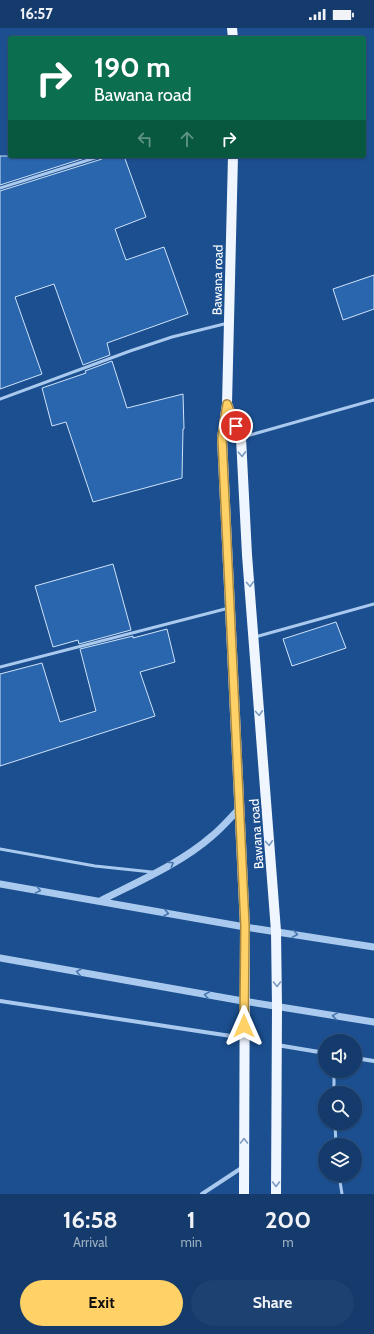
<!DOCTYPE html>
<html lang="en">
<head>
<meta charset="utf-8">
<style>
  :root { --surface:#143b6b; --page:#1d4271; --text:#f1f3f6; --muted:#9dadc1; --line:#33557e; --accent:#ffd166 }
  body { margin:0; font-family:Cabin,sans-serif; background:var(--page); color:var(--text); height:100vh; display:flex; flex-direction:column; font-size:15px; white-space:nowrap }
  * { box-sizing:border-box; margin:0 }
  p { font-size:13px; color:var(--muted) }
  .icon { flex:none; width:22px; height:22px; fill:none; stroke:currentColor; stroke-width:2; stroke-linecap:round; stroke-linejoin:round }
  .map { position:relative; height:1166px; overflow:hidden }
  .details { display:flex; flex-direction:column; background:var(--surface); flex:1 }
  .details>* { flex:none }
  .guide { position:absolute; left:8px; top:8px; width:358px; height:122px; border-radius:4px; box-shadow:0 1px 3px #0004,0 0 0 1px var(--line); background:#0b6e4f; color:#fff; overflow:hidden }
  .tools { position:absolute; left:318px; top:1006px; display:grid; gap:8px }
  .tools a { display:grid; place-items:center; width:44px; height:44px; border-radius:50%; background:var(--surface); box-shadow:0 1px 3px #0004,0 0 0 1px var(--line); font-size:20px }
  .pin { position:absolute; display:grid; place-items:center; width:34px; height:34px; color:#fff; margin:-17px; border:2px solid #fff; border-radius:50%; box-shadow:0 1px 4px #0007 }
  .me { position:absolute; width:44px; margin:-22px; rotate:0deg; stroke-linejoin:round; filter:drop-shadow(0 0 3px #0008) }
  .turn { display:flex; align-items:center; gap:14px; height:84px; padding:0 20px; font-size:18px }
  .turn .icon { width:52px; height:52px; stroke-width:2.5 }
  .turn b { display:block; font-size:28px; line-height:34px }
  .lanes { display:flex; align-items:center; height:38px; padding:0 20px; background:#0003; justify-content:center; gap:20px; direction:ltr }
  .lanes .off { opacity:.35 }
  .eta { display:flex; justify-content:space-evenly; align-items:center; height:68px; text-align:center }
  .eta b { font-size:24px; font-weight:700; line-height:28px }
  .button { display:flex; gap:8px; margin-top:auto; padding:8px 20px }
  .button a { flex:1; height:46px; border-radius:24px; background:var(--accent); color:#111; font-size:16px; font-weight:700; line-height:46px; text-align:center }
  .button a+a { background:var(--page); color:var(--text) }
  .status { display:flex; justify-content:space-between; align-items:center; height:28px; padding:0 20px; background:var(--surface); direction:ltr }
  .status svg { height:11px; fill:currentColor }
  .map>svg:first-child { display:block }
  .building { fill:#2a66ad; stroke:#cfe3fa }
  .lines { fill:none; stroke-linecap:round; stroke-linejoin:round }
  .service { stroke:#a9c9ee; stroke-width:3 }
  .minor { stroke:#a9c9ee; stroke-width:4 }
  .tertiary { stroke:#a9c9ee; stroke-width:7 }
  .primary { stroke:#f0f6ff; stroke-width:10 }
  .oneway { stroke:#7b9ac1 }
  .oneway2 { stroke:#4674ac }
  .route-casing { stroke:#a68842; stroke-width:10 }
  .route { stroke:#ffd166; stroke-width:7 }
  .labels { text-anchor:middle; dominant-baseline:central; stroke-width:4; stroke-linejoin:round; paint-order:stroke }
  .street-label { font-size:13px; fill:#fff; stroke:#1b4f8f }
</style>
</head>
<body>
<div class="status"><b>16:57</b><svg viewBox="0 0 49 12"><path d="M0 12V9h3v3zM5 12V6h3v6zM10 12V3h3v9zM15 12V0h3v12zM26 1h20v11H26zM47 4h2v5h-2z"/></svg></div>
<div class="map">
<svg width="374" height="1166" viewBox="0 0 374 1166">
  <rect width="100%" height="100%" fill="#1b4f8f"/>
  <!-- building -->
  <path class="building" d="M0,128h91l-91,29z
    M104,128h20l22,61 -31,12 11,31 38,-13 24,67 -81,29 3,12 -27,10 -29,-81 -39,13 27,77 -42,15v-198l102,-32z
    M374,247v34l-31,11 -10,-31z
    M112,333l15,47 56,-14 1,35h-1l-1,49 -89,24 -27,-80 -14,4 -10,-38 44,-15 -1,-2z
    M113,536l18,66 -52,14 -1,-4 -25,7 -18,-61z
    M336,594l10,26 -54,18 -9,-27z
    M167,601l8,33 -35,10 15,44 -155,50v-92l42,-11 18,59 36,-11 -16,-62 53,-13v2z"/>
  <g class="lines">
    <!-- service -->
    <path class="service" d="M0,160l101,-32
      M0,371l130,-48 42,-14 56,-14
      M243,409l131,-37
      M255,609l119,-33
      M0,639l229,-59
      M0,821l95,17 57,6
      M334,1043v22
      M335,1095l1,22
      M339,1147l3,19"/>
    <!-- minor -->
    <path class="minor" d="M0,973l244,37
      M277,1017l48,8
      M355,1030l19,3
      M202,1166l41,-27"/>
    <!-- tertiary -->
    <path class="tertiary" d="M0,856l245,43 129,20
      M100,873c37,-19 80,-37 112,-65 10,-8 19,-19 28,-28
      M0,930l237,42 137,22"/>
    <!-- primary -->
    <path class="primary" d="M232,0l1,10
      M233,128l-6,248 -5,34 23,489 -1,267
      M227,376l14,34 6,117 29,376 1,76 -1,187"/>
  </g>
  <!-- one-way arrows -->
  <defs><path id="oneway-chevron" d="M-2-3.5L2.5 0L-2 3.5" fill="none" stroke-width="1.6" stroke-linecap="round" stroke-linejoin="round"/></defs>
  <g class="oneway">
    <use href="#oneway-chevron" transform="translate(242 426) rotate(87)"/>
    <use href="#oneway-chevron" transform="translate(250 556) rotate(86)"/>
    <use href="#oneway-chevron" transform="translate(259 685) rotate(86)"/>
    <use href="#oneway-chevron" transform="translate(269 815) rotate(86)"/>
    <use href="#oneway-chevron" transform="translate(277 956) rotate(89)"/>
    <use href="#oneway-chevron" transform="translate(244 1113) rotate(-90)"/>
    <use href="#oneway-chevron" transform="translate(276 1156) rotate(90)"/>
  </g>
  <g class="oneway2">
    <use href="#oneway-chevron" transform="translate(171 836) rotate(-32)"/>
    <use href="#oneway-chevron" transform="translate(38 862) rotate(10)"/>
    <use href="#oneway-chevron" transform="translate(166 885) rotate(10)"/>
    <use href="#oneway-chevron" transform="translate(295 906) rotate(10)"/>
    <use href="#oneway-chevron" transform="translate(79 944) rotate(-170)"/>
    <use href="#oneway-chevron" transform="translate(207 967) rotate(-170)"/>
    <use href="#oneway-chevron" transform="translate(335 988) rotate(-171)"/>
  </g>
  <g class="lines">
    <defs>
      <path id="route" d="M236,398l-9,-22 -5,34 23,488 -1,100"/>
    </defs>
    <!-- route casing -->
    <use href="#route" class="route-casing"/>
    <!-- route -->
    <use href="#route" class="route"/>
  </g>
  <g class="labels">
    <!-- street labels -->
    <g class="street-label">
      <text transform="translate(217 252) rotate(-89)">Bawana road</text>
      <text transform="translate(256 806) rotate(-94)">Bawana road</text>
    </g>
  </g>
</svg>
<div class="tools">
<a><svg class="icon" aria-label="sound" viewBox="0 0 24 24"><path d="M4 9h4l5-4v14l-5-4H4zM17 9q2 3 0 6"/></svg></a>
<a><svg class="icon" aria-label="search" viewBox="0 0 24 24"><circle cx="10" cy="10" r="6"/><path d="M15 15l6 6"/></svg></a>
<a><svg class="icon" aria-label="layers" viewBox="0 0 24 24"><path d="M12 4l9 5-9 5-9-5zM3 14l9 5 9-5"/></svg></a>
</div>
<div class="pin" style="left:236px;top:398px;background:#d93025"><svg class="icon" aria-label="arrive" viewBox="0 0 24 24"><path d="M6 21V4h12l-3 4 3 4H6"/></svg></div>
<svg class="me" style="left:244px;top:998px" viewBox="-20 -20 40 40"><path d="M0-17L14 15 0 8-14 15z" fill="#ffd166" stroke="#fff" stroke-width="4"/></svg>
<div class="guide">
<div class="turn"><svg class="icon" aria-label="right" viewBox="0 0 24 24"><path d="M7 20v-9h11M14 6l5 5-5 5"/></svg><div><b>190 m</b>Bawana road</div></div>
<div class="lanes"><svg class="icon off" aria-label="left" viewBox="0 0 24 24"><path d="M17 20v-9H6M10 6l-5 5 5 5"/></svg><svg class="icon off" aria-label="ahead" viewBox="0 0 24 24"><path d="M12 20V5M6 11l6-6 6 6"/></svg><svg class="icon" aria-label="right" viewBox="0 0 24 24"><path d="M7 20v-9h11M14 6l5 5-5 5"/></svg></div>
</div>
</div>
<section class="details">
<div class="eta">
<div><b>16:58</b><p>Arrival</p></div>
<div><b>1</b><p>min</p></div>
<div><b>200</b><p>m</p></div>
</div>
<div class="button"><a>Exit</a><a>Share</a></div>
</section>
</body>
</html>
